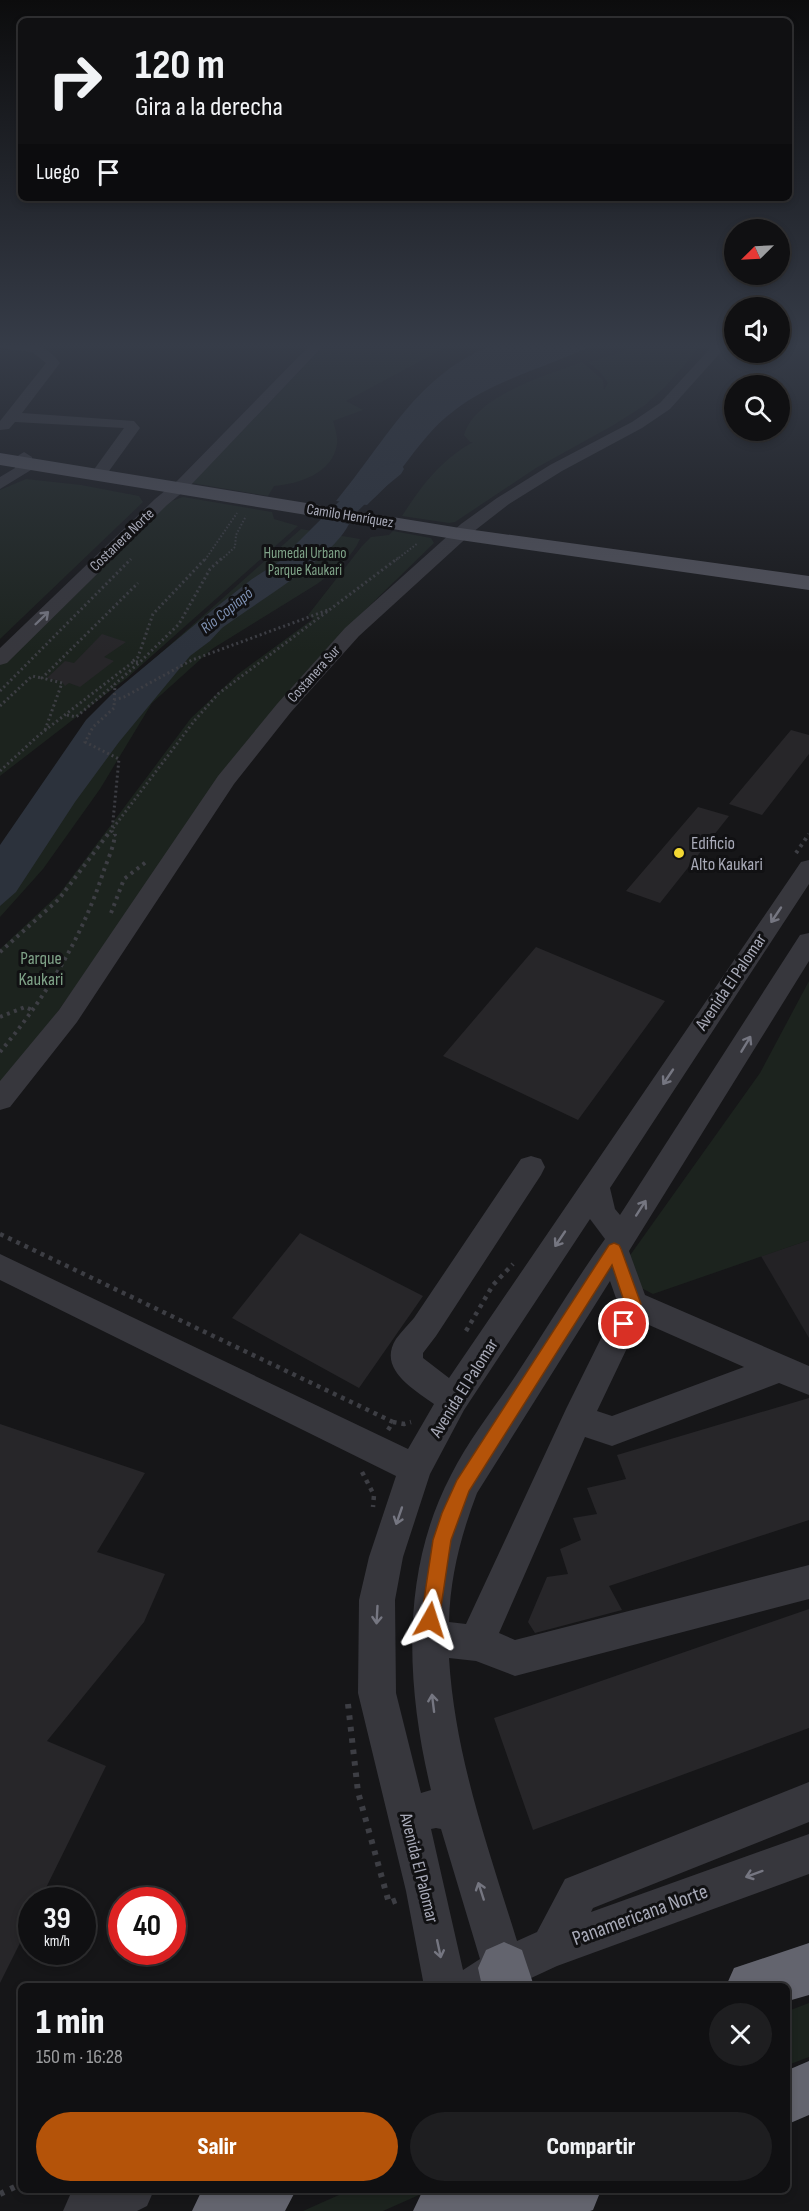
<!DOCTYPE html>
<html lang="es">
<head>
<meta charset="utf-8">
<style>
  :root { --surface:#101012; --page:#1e1e20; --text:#f1f3f6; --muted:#9c9d9f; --line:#303032; --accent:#b45309 }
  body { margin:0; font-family:"Sofia Sans Condensed",sans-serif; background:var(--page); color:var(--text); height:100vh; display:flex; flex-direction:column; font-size:22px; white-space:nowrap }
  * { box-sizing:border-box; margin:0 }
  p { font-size:20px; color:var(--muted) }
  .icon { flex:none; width:33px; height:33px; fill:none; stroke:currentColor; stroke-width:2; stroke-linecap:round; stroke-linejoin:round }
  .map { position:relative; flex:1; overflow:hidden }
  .sheet { position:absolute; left:18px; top:1983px; width:772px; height:210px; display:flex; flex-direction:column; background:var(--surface); border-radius:9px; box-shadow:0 3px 9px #0003,0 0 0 2px var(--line) }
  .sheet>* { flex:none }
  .top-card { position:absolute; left:18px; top:18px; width:774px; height:183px; border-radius:9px; box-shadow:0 3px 9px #0003,0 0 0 2px var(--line); background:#101012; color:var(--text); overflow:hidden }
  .needle { width:39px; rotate:246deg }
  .buttons { position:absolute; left:724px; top:219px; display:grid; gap:12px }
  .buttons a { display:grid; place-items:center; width:66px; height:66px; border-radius:50%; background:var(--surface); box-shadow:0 3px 9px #0003,0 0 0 2px var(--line); font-size:30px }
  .speed { position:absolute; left:18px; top:1887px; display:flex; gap:12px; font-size:30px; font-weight:700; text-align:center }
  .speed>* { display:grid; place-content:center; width:78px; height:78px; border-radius:50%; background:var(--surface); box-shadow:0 3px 9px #0003,0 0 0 2px var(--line); line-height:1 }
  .speed small { font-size:15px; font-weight:400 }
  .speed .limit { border:9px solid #d22; background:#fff; color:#111 }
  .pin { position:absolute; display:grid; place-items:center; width:51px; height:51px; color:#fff; margin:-26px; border:3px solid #fff; border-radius:50%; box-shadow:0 2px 6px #0007 }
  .me { position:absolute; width:66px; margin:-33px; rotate:6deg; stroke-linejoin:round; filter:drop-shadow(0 0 4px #0008) }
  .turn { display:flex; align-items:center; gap:21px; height:126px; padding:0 18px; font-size:27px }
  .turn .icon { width:78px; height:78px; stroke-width:2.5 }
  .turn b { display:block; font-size:42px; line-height:51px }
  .then { display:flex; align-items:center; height:57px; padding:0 18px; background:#0003; gap:12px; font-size:22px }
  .round { display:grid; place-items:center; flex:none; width:63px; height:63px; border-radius:32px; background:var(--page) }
  .head { display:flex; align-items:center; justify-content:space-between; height:102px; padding:0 18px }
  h1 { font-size:36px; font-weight:800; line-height:45px }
  .action { display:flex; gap:12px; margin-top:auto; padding:12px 18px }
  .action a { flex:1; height:69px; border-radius:36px; background:var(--accent); color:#fff; font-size:24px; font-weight:800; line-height:69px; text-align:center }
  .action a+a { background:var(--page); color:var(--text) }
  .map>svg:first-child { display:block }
  .built { fill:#232225 }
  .green { fill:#1c231e }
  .water { fill:#2c323c }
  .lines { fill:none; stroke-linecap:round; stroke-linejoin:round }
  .river { fill:#2c323c; fill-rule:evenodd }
  .building { fill:#272629 }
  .path-far4 { stroke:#3d3e44; stroke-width:2; stroke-dasharray:1.5 2; stroke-linecap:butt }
  .path-far3 { stroke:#3d3e44; stroke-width:3; stroke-dasharray:2 3; stroke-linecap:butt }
  .path-far2 { stroke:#3d3e44; stroke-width:4; stroke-dasharray:3 4.5; stroke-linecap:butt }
  .path-far1 { stroke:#3d3e44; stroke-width:4.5; stroke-dasharray:4 5; stroke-linecap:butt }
  .path { stroke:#3d3e44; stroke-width:6; stroke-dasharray:4.5 7; stroke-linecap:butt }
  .minor { fill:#37373d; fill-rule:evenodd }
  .major { fill:#53535c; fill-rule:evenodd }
  .highway { fill:#63646e; fill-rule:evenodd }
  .oneway { stroke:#757681 }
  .route { fill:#b45309; stroke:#753606; stroke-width:1.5 }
  .poi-dot { fill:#f3d833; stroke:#111113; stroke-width:2 }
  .labels { text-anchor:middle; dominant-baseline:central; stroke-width:6; stroke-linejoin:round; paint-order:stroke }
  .far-street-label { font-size:15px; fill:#a8aab8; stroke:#111113 }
  .far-park-label { font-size:15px; fill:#7fa388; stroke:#111113 }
  .far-water-label { font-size:16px; font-style:italic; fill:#7f91b3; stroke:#111113 }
  .poi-label { font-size:18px; fill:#a8aab8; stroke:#111113; text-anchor:start }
  .park-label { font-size:18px; fill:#7fa388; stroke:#111113 }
  .street-label { font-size:18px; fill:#a8aab8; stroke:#111113 }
  .near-street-label { font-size:21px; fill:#a8aab8; stroke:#111113 }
</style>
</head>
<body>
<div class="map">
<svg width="809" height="2211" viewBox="0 0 809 2211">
  <rect width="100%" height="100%" fill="#161618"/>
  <!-- built -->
  <path class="built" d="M809,1240v98l-48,-82z"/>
  <!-- green -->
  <path class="green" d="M327,343h127l-108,58 17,9 -30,11c2,7 5,16 4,23 -4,29 -38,40 -63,42l-6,10 -76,-13z
    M636,343h67l-38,44 -20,18 -33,21 -76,42 -81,54 -6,1 -47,-7c20,-31 39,-56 71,-74h-3l-6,-7c12,-40 83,-60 118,-73l21,18 1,10 4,-7 -8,-11 -12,-10 32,-9z
    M26,479l55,6 58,11 4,6 -143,137v-149z
    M183,497l89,15 2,7 24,7 -171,152 -127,98v-111l169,-163z
    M301,529l59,10c-8,19 -27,33 -43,45l-105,65 -60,54 -52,86 -57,80 -43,48v-67l135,-174z
    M393,531l38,7 3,5 -75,73 -206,263 -153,213v-143l60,-56 131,-175 47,-44 75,-55 -5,-4 54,-69 9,-9 18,-2z
    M809,981v259l-156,54 -37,-19 144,-202z
    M809,2003v54l-21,8v-54z
    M350,2190h75l-6,5 -36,16h-80z"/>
  <!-- water -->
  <path class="water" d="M497,343h100c-47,24 -100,35 -142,67 -22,16 -37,37 -53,58 -10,14 -23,25 -35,37l-31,-4c52,-62 80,-127 161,-158z
    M324,520l25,4c-16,34 -95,80 -127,104l-12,13 -20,15 -71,86 -44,60 -59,90 -16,14v-61l86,-125 27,-27 97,-81 42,-33 34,-22z"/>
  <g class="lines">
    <!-- river -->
    <path class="river" d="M393,462l8,2 3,5 -3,5 -33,27 -64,63 -9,3 -9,-3 -4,-5 4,-5c22,-21 82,-86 107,-92z"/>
  </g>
  <!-- building -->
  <path class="building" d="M102,634l24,8 -22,15 10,4 -34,26 -11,-4 -4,3 -4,-5 -14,-3 18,-17 9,2z
    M791,730l18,5v19l-47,61 -33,-11z
    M698,807l31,9 -69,87 -34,-12z
    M536,947l129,54 -87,119 -135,-64z
    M300,1233l123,63 -64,92 -127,-70z
    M809,1398v122l-200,66 13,24 -87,23 -7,-11 19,-45 21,-3 -8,-25 21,-9 -8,-22 24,-4 -10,-26 39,-9 -9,-24z
    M0,1424l145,49 -48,79 68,22 -21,48 -97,119 59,25 -66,134h-8v19l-32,64z
    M809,1609v119l-276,102 -39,-112z"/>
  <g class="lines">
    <!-- path-far4 -->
    <path class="path-far4" d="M205,560l32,-47
      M221,560l14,-13 1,-12 10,-19
      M396,560l22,-17"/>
    <!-- path-far3 -->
    <path class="path-far3" d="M133,661l5,-4 15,-43 53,-56
      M0,691l131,-132
      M114,700l10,-3 68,-37 136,-50
      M0,706l32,-30 10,2
      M67,715l9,2 39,-33
      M45,730l17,-47 -20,-5 96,-95
      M0,771l39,-36 94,-73h7l39,-38 31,-55 12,-11
      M107,836l88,-116 23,-26 180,-136
      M116,836l-4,-5 7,-72 -34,-17 8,-15 21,-19 1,-24 25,-22"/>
    <!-- path-far2 -->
    <path class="path-far2" d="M796,853l13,-19
      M111,913l13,-34 22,-17
      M0,952l59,-53 49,-65
      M0,1017l25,-10 7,3
      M0,1052c45,-54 81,-112 103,-179 4,-12 11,-26 12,-39"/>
    <!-- path-far1 -->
    <path class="path-far1" d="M0,1234l393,188
      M466,1331l27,-46 20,-21
      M388,1430l5,-8 11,2 7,-2
      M362,1472l12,23 -1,12"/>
    <!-- path -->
    <path class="path" d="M348,1704l10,88 31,111 8,-3
      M0,2194l21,-10"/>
    <!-- minor -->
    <path class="minor" d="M0,343c24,0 45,-2 60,20l-38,50 112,8 6,7 -36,50h-12l-2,-3 34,-47 -109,-6 -6,7 -9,1v-9l46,-58 -14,-11 -32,-4z
      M312,343h14l-137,144 -22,18 -160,158 -7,2v-17l155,-149 22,-18z
      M715,343h14l-59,66 -28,19 -80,43 -53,33 -36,28 -114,104 -68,76 -57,72 -157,238 -67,85 -10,3v-29l59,-71 159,-234 59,-72 68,-76 116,-104 36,-26 53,-33 82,-43 28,-19z
      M24,452l8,5 -1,13 -31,19v-12l15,-9 1,-11z
      M809,860v24l-199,304 5,21 5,6 180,-280 9,-2v28l-180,290 16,44 164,71v29l-30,-12 -167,63 -27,-9 -86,196 16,7 294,-75v34l-294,77 -39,-15 -27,-3c6,99 39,189 68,283l20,-9 28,-53 244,-97v40l-216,86 -2,4 218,-78v40l-252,92 -43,20h-90l-18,-95 -48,-198 1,-93 10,-43 27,-81 -396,-196v-26l408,195 26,-45c-20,-15 -57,-35 -38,-65 5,-7 12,-14 18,-21l107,-159 10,-3 10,3 4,8 -4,8 -105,161 -13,17v5l26,20 352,-516zM590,1219l15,20c-30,42 -58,89 -87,133 -22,34 -49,67 -67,103 -51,97 -45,211 -20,315l-10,3 -25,-100 -1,-93 8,-43 27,-83 34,-64zM610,1281l8,23 -52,105 -100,215 -17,-2c1,-45 12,-87 28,-129zM640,1321l104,46 -132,49 -15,-5zM436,1828l5,1 39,130 -17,11 -32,-141z
      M80,2190h74l-7,16 -10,5h-74l7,-16z"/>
    <!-- major -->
    <path class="major" d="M0,453l460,75 349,48v14l-349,-50 -460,-75z"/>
    <!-- highway -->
    <path class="highway" d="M504,1942l18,8 12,36h-52l-4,-18 8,-18z
      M809,1943v52l-21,6v-15h-62l8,-18z
      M809,2061v54l-21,9v-54z
      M202,2190h94l-11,21h-93z
      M423,2190h178l-8,20 -3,1h-177z"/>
  </g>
  <!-- one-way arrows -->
  <defs><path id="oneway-shaft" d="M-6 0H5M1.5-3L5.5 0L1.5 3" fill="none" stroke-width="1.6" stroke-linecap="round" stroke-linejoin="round" transform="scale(1.5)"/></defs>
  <g class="oneway">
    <use href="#oneway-shaft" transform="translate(42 618) rotate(-44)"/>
    <use href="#oneway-shaft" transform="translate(776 915) rotate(124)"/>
    <use href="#oneway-shaft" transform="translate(746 1044) rotate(-59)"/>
    <use href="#oneway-shaft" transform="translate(668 1077) rotate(124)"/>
    <use href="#oneway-shaft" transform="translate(641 1208) rotate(-57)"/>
    <use href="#oneway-shaft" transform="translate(560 1239) rotate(124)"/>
    <use href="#oneway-shaft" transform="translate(399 1516) rotate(109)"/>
    <use href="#oneway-shaft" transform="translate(377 1615) rotate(93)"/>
    <use href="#oneway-shaft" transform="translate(433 1703) rotate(-97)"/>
    <use href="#oneway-shaft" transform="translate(754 1874) rotate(160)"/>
    <use href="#oneway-shaft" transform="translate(481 1891) rotate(-108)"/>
    <use href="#oneway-shaft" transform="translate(439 1949) rotate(78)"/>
  </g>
  <!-- sky -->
  <linearGradient id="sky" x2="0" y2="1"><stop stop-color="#0c0c0d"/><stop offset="0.53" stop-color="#363c48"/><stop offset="1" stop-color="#363c48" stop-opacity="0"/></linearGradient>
  <rect width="809" height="652" fill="url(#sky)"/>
  <!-- route -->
  <path class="route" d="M614,1243l5,2 2,4 20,55 -12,24 -5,2 -6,-2 -2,-4 9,-20 -13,-39 -143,226 -18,49 -12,80 -2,6 -7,3 -6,-3 -3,-6 12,-80 9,-27 15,-33 152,-235z"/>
  <!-- markers -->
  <circle class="poi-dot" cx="679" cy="853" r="6"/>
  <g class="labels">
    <!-- far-street labels -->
    <g class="far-street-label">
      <text transform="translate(350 516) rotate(9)">Camilo Henríquez</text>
      <text transform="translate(122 540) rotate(-44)">Costanera Norte</text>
      <text transform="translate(314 674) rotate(-48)">Costanera Sur</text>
    </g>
    <!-- far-park labels -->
    <g class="far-park-label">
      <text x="305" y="553">Humedal Urbano<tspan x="305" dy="17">Parque Kaukari</tspan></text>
    </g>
    <!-- far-water labels -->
    <g class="far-water-label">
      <text transform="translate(227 611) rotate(-39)">Río Copiapó</text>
    </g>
    <!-- poi labels -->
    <g class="poi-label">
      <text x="691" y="843">Edificio<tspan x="691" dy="21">Alto Kaukari</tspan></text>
    </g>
    <!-- park labels -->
    <g class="park-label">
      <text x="41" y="958">Parque<tspan x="41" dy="21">Kaukari</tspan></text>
    </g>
    <!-- street labels -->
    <g class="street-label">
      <text transform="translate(731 982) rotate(-56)">Avenida El Palomar</text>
      <text transform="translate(464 1388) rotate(-58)">Avenida El Palomar</text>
      <text transform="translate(419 1868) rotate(76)">Avenida El Palomar</text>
    </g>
    <!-- near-street labels -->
    <g class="near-street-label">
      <text transform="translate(640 1915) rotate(-20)">Panamericana Norte</text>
    </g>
  </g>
</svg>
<div class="buttons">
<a><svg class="needle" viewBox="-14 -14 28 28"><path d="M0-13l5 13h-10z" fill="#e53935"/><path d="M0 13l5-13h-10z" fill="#9c9d9f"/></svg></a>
<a><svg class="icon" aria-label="sound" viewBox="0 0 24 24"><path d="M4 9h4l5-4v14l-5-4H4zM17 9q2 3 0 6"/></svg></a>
<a><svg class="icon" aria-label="search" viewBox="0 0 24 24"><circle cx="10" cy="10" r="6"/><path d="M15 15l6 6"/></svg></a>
</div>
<div class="speed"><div>39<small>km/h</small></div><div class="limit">40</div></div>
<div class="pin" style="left:624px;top:1324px;background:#d93025"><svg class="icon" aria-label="arrive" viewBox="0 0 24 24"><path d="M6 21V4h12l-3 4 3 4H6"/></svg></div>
<svg class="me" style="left:430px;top:1620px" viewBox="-20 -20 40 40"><path d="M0-17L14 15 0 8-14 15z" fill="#b45309" stroke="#fff" stroke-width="4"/></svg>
<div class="top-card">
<div class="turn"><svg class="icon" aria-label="right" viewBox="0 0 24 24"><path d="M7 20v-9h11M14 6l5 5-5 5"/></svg><div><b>120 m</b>Gira a la derecha</div></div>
<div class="then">Luego<svg class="icon" aria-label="arrive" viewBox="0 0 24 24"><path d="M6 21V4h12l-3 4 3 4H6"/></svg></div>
</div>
<section class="sheet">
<div class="head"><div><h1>1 min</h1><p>150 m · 16:28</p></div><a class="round"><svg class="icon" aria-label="close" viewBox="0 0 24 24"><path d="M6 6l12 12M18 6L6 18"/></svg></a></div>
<div class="action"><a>Salir</a><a>Compartir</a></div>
</section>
</div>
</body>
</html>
